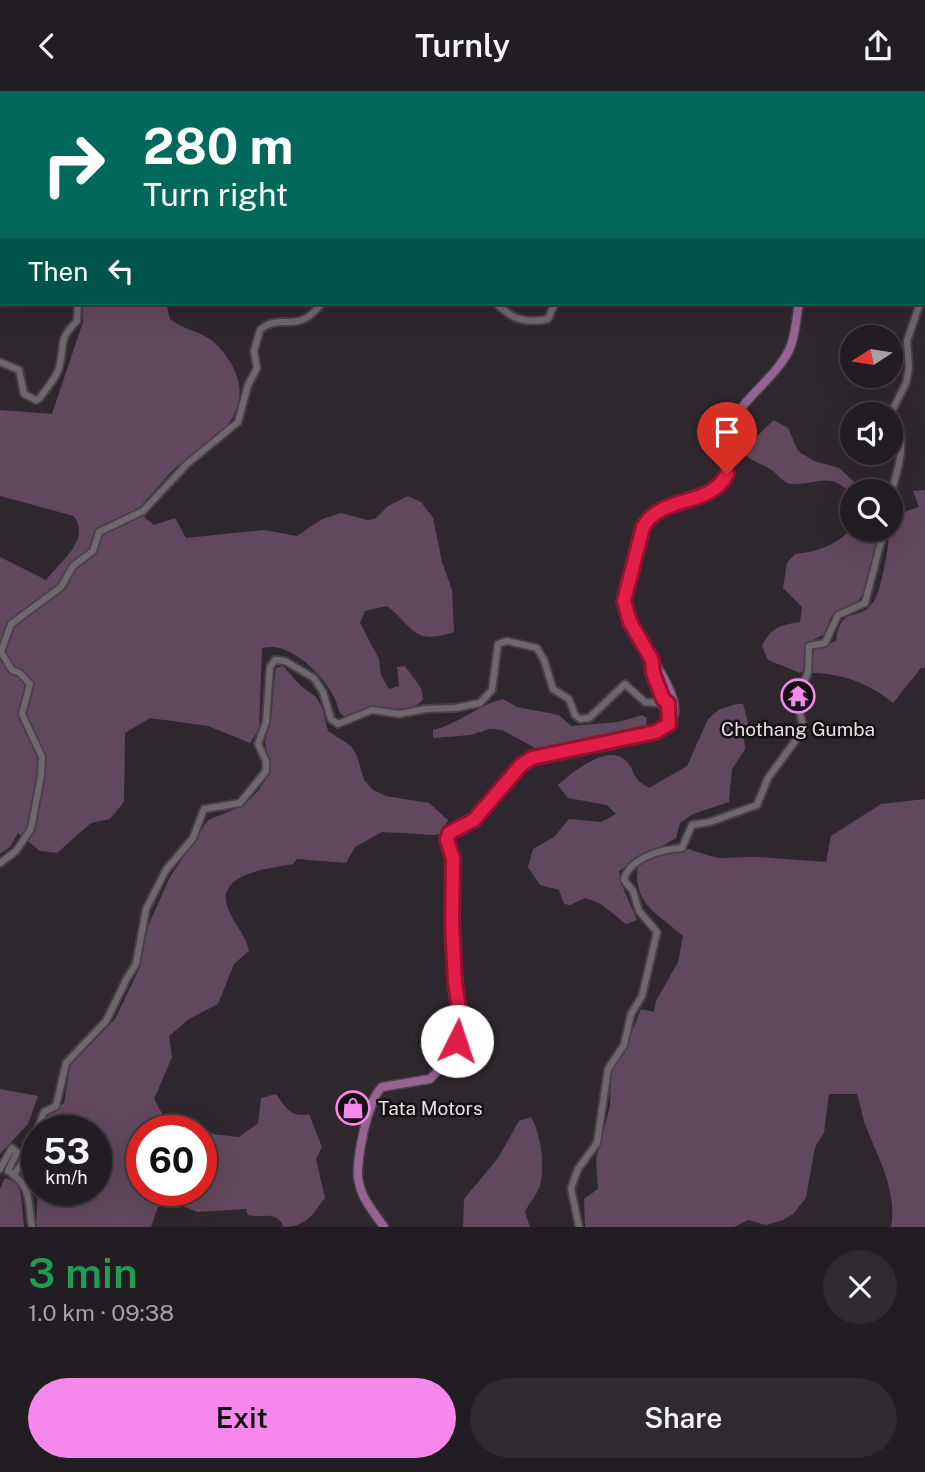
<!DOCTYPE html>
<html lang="en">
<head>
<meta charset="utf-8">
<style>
  :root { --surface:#221d22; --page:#2e2a2f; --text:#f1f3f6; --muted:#a2a2a5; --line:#3f3b40; --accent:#f788eb }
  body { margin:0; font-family:"Public Sans",sans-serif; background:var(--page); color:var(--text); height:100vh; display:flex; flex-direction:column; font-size:26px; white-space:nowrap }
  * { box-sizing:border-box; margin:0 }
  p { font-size:23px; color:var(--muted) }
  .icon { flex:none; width:38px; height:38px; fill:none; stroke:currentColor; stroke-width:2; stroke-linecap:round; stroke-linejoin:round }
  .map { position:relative; height:1136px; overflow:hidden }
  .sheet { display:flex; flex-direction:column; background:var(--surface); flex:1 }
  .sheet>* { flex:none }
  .top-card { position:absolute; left:0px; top:0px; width:926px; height:214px; box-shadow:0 7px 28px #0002,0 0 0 2px var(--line); background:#00695c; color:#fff; overflow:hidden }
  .needle { width:46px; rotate:258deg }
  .buttons { position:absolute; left:840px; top:234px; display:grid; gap:14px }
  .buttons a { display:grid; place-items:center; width:63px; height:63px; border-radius:50%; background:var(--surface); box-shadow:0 7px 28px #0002,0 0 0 2px var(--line); font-size:35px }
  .speed { position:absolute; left:21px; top:1024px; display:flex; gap:14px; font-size:35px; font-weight:700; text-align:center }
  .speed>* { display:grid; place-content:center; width:91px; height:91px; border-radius:50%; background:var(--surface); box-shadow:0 7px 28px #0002,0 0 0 2px var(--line); line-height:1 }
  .speed small { font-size:18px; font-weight:400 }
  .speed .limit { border:10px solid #d22; background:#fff; color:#111 }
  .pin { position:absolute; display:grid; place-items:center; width:60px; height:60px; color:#fff; margin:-72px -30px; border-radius:50% 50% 50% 0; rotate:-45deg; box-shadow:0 0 7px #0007 }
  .pin .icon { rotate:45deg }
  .me { position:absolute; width:77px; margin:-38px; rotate:4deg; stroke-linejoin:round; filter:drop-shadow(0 0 5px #0008) }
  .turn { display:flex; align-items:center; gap:24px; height:147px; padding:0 28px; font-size:32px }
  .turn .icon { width:91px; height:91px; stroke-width:2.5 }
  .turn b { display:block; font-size:49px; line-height:60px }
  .then { display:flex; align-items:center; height:66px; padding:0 28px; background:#0003; gap:14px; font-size:26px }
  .round { display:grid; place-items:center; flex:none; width:74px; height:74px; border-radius:37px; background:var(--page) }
  .overview { display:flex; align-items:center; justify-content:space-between; height:119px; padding:0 28px }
  h1 { font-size:42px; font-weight:600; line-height:52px; color:#1e9e55 }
  .cta { display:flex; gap:14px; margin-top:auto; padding:14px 28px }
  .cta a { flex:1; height:80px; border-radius:42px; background:var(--accent); color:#111; font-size:28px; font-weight:600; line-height:80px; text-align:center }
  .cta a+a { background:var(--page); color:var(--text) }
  header { display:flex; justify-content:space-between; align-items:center; height:91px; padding:0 28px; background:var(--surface); font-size:32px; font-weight:600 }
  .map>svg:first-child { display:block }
  .green { fill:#62485e; fill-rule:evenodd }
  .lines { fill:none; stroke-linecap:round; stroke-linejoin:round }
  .minor-casing { stroke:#484247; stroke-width:10 }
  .major-casing { stroke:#484247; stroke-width:11 }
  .minor { stroke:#6f676d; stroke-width:6 }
  .major { stroke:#976391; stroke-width:8 }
  .route-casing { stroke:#92132f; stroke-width:18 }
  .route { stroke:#e11d48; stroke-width:12 }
  .labels { text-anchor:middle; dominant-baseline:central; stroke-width:5; stroke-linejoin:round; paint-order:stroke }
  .poi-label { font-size:19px; fill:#e6e2e5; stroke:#141114 }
</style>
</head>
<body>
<header><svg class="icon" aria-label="back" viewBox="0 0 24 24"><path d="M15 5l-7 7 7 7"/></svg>Turnly<svg class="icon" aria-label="share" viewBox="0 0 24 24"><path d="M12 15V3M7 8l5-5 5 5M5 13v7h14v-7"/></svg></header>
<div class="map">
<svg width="925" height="1136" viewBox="0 0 925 1136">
  <rect width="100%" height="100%" fill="#2e272d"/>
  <!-- green -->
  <path class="green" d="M82,212h84l4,16c13,11 35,13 47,26 32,34 30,68 -6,97 -10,8 -21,14 -31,22 -12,9 -24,27 -37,39l2,15 9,7 21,-7 11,20 78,-8 33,6 25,-17 19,-6 27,7 7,-1 13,-13 20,-10 13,6 12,16 9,44 10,28 2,42c-42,14 -41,-6 -67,-26l-22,5 -5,12 19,36 2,16 8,14 10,-3 -2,-19 8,-1 16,22 2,11c-13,17 -31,6 -49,8 -9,1 -19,7 -28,10 -9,-4 -7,-10 -11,-18 -12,-24 -44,-58 -73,-51l-3,81 -9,14 -42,-17 -58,-8 -25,15 -1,69 -14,17 -19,4 -34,30 -17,-2 -22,-18 -8,14 -10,7v-297l46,23c14,-18 45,-40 28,-64l-74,-20v-86l52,4 31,-92z
    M774,329l14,8 10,23 16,10 25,7 21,19 21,5h-29v3c-21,-25 -34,-10 -60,-11 -11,-1 -14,-11 -22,-15 -12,-7 -30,-12 -34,-27l3,-3 17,-2z
    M925,399v178h-4l-28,35c-24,-20 -52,-30 -83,-30l4,-24 22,-8c5,-38 23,-17 38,-40 9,-14 17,-71 17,-85l28,-9 -6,-16z
    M852,438l27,1 -15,63 -7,9 -26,15 -6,17 -18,9 -3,27 -4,3 -32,-13 -6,-14c9,-19 19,-21 38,-24l2,-15 -19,-19 4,-25 8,-9c23,-2 40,-9 57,-25z
    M283,575l18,20 15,11 6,10 6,24 23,15 6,10 7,24 9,10 13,6 43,7 19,17 -8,14 -6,1 -52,-3 -27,15 -9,16 -49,-4 -4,5c-27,5 -83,10 -63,49 7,16 15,20 19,38l-15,13 -16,40 -29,15 -20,17 3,21 -18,42 10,18 50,17 25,3 19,-14 3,-25 15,-4c9,13 15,24 33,20l13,33 -6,12 9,39c-12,16 -19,29 -41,29 -9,-18 -20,-8 -36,-12l-2,-6 -49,3 -25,-11 -14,6 -7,20h-115l2,-37h58v-59l-54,-1 3,-12 19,-15 6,-37 45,-47 25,-52 8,-41 22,-49 38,-57 35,-14 15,-15 12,-18 -5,-32 6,-20 4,-47 1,-6zM142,1040h59v59h-59z
    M503,608l14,8 42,8 12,11 47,-4 24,-7 5,3 -1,7 -58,17 -53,6 -33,-18 -13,-1 -18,6 -38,3v-8c26,-6 45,-25 70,-31z
    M737,613h6l5,18 -4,15 1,12 -13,20 -3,33 -36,12 -13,9 -4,15 -57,33 2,12 16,37 -11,4 -25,-20 -16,-6 -15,7 -6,-1 -5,-14 -19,-5 -12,-18 5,-18 21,-12 15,-18 32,3 15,-8 -9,-9 -39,-7 -10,-13c13,-12 50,-42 67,-25 12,11 4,17 24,28l38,-22 21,-47 12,-10z
    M925,708v428h-34c7,-38 -15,-72 -27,-106 -3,-9 -4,-19 -7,-27h-28l-5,39 -9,14 -9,51 -13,16 -10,6 -17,5 -18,-5 -14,7h-149l-1,-28 14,-10 -2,-30 14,-53 1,-37 14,-20 16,-40 13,3 2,-11 22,-39 5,-26c-26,-23 -51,-32 -45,-71l26,-11 18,-1 6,-4 30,9 40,-1 68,5 5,-26 50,-32z
    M0,998l38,7 -10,28 -28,30z
    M531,1026c10,16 15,53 8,71 -3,8 -10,15 -14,24l5,15h-67l1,-28 34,-41 21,-37z
    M5,1087l12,4 4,13 3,32h-24v-38z"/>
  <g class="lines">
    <defs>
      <path id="minor" d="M168,0l1,2
        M251,0l1,2
        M100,2l1,-2
        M488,2l1,-2
        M604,2v-2
        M924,150l1,-2
        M496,212c15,16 30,21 52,16l7,-16
        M0,271l19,8 5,24 12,6 4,-2c6,-10 16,-19 19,-30 7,-24 -3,-26 18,-47l1,-18
        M891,402c9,-30 17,-52 1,-82l14,-28 3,-15 -2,-27 13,-38
        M652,569l1,13 13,29
        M0,772l16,-12 15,-22 10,-53 1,-19 -20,-43 8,-30 -10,-11 -8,-3 -11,-18 10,-28 50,-37 12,-21 20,-15 6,-19 44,-21 44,-47 51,-42 10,-37 9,-17 -3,-17 6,-21c22,-19 36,7 62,-27
        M0,1078l12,-21 5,4 -9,19 6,3c15,-17 22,-41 30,-62l12,-6 10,-43 40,-42 21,-43 9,-14 10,-55 20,-39 27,-32 11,-29 36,-6 26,-32v-10l-8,-17 8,-22 4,-55 5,-7 10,1 29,17 9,14 8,27 7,5 34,-14 27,4 27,-5 29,-1 25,-5 12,-13 6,-46 9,-3 30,7 7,12 9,29 16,10 6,16 5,4 9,-1 36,-34 20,18 23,2 1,20
        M12,1083c20,14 16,31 20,53
        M579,1136l-8,-39 7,-19 19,-26 11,-74 16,-24 7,-31 11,-18 15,-64 -18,-21 -6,-20 -9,-11c5,-22 38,-31 58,-32l10,-23 18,-3 47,-17 11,-27 36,-49 -7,-28 11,-29 1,-26 16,-3 13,-28 27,-12 19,-73"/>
      <path id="major" d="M924,30l1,-1
        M384,1136c-9,-13 -22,-28 -25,-44 -5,-18 9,-84 23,-96l48,-8 13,-14 16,-32 1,-16 -5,-35 -3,-60 1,-63 -6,-19 2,-7 29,-17 43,-51 11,-7 124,-26c6,-3 14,-7 17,-13 11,-30 -43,-82 -48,-113 -4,-21 12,-58 18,-79 18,-31 56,-19 78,-43 15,-16 1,-39 9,-57 12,-29 45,-48 59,-77 7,-14 7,-32 10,-47"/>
    </defs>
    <!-- minor casing -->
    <use href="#minor" class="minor-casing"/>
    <!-- major casing -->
    <use href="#major" class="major-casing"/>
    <!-- minor -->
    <use href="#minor" class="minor"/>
    <!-- major -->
    <use href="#major" class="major"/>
  </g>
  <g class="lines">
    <defs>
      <path id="route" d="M457,950l3,-24 -5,-35 -3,-60 1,-63 -6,-19 2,-7 25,-13 47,-55 11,-7 124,-26 13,-8 -1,-21 -5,-4 -10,-26 -1,-13 -22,-38 -6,-21 19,-74c19,-33 67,-19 84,-53"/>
    </defs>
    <!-- route casing -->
    <use href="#route" class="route-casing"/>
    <!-- route -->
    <use href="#route" class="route"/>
  </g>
  <!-- icons -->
  <defs>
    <symbol id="temple-ring" viewBox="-11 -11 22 22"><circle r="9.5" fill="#141114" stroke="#f788eb" stroke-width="1.5"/><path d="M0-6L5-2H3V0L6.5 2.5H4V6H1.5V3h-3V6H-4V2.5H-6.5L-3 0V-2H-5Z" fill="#f788eb"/></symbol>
    <symbol id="shop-ring" viewBox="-11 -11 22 22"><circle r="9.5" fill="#141114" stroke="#f788eb" stroke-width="1.5"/><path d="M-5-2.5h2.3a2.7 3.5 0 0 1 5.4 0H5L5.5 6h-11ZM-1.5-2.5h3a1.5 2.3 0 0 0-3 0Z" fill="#f788eb"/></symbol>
  </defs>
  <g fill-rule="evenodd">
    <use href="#temple-ring" x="779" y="586" width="38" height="38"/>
    <use href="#shop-ring" x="334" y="998" width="38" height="38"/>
  </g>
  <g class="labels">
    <!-- poi labels -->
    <g class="poi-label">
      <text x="798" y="638">Chothang Gumba</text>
      <text x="378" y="1017" text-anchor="start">Tata Motors</text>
    </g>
  </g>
</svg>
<div class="buttons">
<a><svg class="needle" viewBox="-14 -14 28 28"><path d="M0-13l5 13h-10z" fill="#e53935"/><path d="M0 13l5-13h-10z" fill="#a2a2a5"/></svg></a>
<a><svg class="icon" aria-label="sound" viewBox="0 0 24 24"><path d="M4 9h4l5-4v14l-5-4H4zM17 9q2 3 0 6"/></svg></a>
<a><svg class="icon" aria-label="search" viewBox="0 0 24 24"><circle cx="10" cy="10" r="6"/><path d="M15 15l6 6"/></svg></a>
</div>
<div class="speed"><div>53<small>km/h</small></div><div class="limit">60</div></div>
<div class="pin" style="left:727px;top:383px;background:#d93025"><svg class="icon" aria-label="arrive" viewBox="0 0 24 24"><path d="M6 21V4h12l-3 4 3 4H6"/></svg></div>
<svg class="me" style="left:457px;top:950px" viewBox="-20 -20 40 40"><circle r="19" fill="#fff"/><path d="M0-13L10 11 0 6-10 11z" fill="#e11d48"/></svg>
<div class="top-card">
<div class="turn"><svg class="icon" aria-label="right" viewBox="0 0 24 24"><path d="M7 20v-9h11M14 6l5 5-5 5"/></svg><div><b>280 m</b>Turn right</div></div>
<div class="then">Then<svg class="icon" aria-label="left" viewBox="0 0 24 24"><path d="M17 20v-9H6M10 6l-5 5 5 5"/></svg></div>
</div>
</div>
<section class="sheet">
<div class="overview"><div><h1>3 min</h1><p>1.0 km · 09:38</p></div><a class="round"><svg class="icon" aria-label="close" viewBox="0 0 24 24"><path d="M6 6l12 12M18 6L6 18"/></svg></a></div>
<div class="cta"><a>Exit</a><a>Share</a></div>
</section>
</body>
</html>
